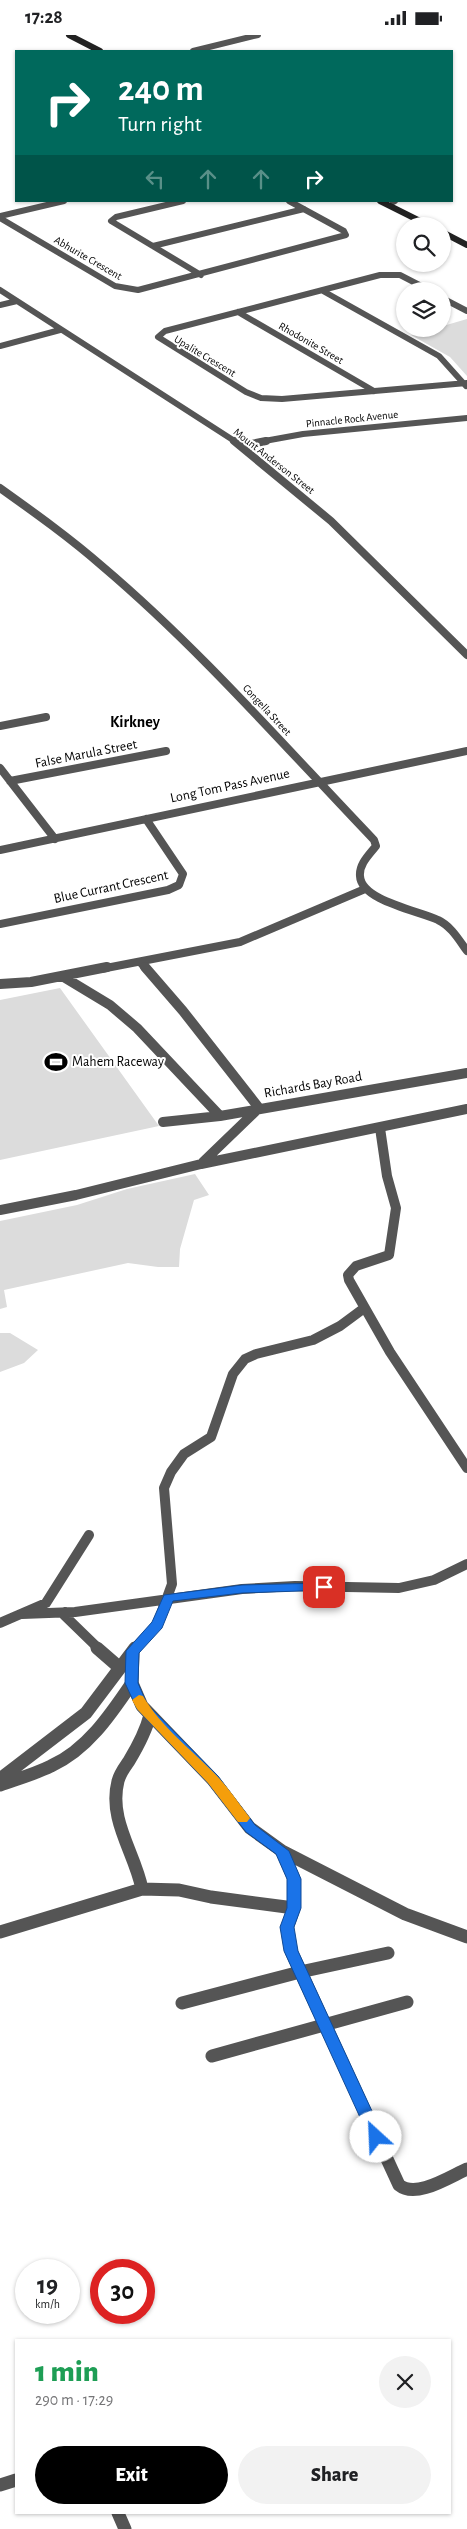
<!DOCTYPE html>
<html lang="en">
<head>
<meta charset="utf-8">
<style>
  :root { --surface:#fff; --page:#f2f2f2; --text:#202124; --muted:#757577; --accent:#000 }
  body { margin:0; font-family:"Alegreya Sans",sans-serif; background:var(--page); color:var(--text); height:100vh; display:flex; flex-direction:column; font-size:19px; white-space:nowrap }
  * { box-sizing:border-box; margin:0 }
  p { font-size:16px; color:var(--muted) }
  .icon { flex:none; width:28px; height:28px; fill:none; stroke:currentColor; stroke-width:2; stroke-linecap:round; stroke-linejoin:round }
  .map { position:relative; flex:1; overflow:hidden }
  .sheet { position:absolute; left:15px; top:2304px; width:436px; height:175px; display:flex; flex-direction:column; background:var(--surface); border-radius:0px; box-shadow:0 1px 4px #0004 }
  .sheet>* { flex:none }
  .hud { position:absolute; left:15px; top:15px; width:438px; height:152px; border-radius:0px; box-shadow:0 1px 4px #0004; background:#00695c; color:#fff; overflow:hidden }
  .buttons { position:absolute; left:396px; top:182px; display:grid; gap:10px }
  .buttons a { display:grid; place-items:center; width:55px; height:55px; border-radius:50%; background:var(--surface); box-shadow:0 1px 4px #0004; font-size:25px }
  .speed { position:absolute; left:15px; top:2224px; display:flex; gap:10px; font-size:25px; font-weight:700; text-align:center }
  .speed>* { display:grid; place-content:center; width:65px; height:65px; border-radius:50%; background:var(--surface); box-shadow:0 1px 4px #0004; line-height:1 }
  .speed small { font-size:12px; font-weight:400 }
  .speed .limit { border:8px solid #d22; background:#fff; color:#111 }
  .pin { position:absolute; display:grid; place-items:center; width:42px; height:42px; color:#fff; margin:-21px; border-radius:10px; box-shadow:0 2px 8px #0006 }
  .me { position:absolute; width:55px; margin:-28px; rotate:335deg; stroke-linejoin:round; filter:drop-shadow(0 0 4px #0008) }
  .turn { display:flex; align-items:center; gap:18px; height:105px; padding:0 20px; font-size:22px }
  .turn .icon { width:65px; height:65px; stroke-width:2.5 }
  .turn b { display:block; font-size:35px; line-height:42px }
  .lanes { display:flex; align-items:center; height:48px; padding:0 20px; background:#0003; justify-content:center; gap:25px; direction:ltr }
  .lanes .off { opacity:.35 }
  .round { display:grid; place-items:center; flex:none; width:52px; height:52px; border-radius:26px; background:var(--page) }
  .headline { display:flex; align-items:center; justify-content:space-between; height:85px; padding:0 20px }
  h1 { font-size:30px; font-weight:800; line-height:38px; color:#1e9e55 }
  .action { display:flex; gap:10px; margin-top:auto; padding:10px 20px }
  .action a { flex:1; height:58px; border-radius:30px; background:var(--accent); color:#fff; font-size:20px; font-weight:800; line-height:58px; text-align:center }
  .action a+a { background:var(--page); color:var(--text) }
  .status { display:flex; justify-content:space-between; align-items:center; height:35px; padding:0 25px; background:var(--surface); direction:ltr }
  .status svg { height:14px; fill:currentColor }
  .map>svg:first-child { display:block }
  .green { fill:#dcdcdc }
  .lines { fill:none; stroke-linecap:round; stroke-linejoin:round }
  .minor-far3 { stroke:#555; stroke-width:6 }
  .minor-far2 { stroke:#555; stroke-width:8 }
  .minor-far1 { stroke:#555; stroke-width:10 }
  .minor { stroke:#555; stroke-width:13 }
  .secondary { stroke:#222; stroke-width:6 }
  .route { fill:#1a73e8; stroke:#114b97 }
  .slow { fill:#f59e0b }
  .labels { text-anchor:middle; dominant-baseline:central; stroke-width:4; stroke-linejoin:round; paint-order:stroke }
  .far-street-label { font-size:11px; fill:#000; stroke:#fff }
  .street-label { font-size:14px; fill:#000; stroke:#fff }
  .poi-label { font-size:14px; fill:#000; stroke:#fff; text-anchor:start }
  .far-district-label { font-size:16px; font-weight:bold; fill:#000; stroke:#fff }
</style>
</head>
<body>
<div class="status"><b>17:28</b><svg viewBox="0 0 49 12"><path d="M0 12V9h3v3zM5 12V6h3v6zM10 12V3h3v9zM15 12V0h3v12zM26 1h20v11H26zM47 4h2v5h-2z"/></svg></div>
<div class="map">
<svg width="467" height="2494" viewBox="0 0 467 2494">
  <rect width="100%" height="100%" fill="#fff"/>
  <!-- green -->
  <path class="green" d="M467,284v57l-17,-19 -39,-22 21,-6h10l1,-3z
    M60,953l99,138 -159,34v-160z
    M195,1139l14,21 -15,5 -14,49 -1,18h-21l-30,-4 -124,27 3,17 -7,2v-88l77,-16 50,-16z
    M0,1298h10l28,17 -14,13 -24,9z"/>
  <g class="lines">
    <!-- minor-far3 -->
    <path class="minor-far3" d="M193,16l65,-16
      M183,166l-67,16 -5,4 90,54
      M393,167l2,-1
      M0,181l64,-15
      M0,183l115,68 23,4 208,-55 -2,-4 -55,-30
      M153,211l151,-37
      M0,255l236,152
      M323,256l116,65 27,30
      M431,256l-31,-16h-20l-215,56 -7,6 88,55 15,6 21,1 185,-16
      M442,263l25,13
      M0,270l17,-4
      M238,277l136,79
      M0,311l60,-16
      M259,407l44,-8 164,-16"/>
    <!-- minor-far2 -->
    <path class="minor-far2" d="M234,406l97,80 136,134
      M241,411l25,-5
      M0,453c35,25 70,50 102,78 98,83 183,181 272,274l2,6c-7,9 -17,18 -16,30 1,25 60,35 78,44 13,6 21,20 29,31
      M0,691l46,-9
      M0,733l55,71
      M10,746l156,-30
      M0,815l467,-99
      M0,889l168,-34 11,-5 4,-11 -37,-55
      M140,927l6,7
      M101,934l139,-27 125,-53"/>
    <!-- minor-far1 -->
    <path class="minor-far1" d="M145,932l38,44 76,97 -56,54
      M62,941l48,29 27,23 83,88
      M0,949l31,-2 76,-15
      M163,1087l57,-6 247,-43
      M380,1093l7,48 9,32 -7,47 -33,11 -8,9 1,5 41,72 77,116
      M0,1175l76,-15 125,-31 266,-55
      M65,1577l-1,3 35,34
      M22,1579l53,-2 167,-23 53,-3 104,2 35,-8 33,-16
      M0,1588l46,-20 43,-68
      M134,1614l23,-24 15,-41 -8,-96 7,-16 13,-18 27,-17 22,-63 12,-15 11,-5 57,-14 27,-14 23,-17"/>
    <!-- minor -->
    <path class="minor" d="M97,1613l23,20
      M133,1616l-1,32 10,23 71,74 37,48 32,23
      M0,1744l86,-66 49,-65
      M0,1750c17,-6 35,-11 51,-19 36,-16 60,-52 81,-83
      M142,1854c-7,-36 -34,-69 -24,-108 2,-8 7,-14 11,-20 9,-15 17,-30 21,-46
      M294,1873l-7,20 4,23 108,234c17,14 50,-8 68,-16
      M0,1897l142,-43 37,1 32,7 83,11v-29l-12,-28 123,63 62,23
      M182,1968l118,-31 88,-19
      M212,2021l195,-54
      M0,2450l16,-5
      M118,2478l7,16"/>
    <!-- secondary -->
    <path class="secondary" d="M69,0l31,16
      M380,166l50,25
      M442,197l25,13"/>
  </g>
  <!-- route -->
  <path class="route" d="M324,1548l7,4 -2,3 -87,3 -69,8 -11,27 -23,25 -1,30 9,21 71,72 37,49 34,26 12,28v29l-7,19 4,24 86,186 -2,4 -6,2 -5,-2 -2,-4 -85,-186 -4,-24 7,-19v-29l-11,-25 -30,-22 -38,-49 -71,-74 -12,-26 1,-32 26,-29 12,-27 78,-10z"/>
  <!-- slow -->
  <path class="slow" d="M139,1660l4,1c18,31 49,54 73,79 12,12 21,26 31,39l3,4 -3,4h-9l-30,-39 -71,-74 -5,-9z"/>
  <!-- icons -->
  <defs>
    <symbol id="stadium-bare" viewBox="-9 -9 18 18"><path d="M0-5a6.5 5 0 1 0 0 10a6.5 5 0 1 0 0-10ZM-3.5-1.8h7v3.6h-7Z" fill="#000" stroke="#fff" stroke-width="2.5" paint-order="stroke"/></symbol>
  </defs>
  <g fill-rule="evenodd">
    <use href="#stadium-bare" x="40" y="1011" width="32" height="32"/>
  </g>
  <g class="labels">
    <!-- far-street labels -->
    <g class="far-street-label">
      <text transform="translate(88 223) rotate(30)">Abhurite Crescent</text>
      <text transform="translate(311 308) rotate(30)">Rhodonite Street</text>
      <text transform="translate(205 321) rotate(31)">Upalite Crescent</text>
      <text transform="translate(352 384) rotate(-6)">Pinnacle Rock Avenue</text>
      <text transform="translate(274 426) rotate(38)">Mount Anderson Street</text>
      <text transform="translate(267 675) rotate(47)">Congella Street</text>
    </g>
    <!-- street labels -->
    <g class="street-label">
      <text transform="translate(86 719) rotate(-11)">False Marula Street</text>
      <text transform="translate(230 751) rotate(-12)">Long Tom Pass Avenue</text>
      <text transform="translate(111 852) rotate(-12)">Blue Currant Crescent</text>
      <text transform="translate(313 1050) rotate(-10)">Richards Bay Road</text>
    </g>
    <!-- poi labels -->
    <g class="poi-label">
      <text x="72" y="1027">Mahem Raceway</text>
    </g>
    <!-- far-district labels -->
    <g class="far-district-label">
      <text x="135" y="687">Kirkney</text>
    </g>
  </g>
</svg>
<div class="buttons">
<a><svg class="icon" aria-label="search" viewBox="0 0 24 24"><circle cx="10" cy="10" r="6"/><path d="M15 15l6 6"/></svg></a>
<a><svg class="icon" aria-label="layers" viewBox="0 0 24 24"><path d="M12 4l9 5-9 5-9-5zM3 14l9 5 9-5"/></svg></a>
</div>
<div class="speed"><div>19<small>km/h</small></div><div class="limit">30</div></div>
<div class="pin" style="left:324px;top:1552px;background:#d93025"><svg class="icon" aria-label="arrive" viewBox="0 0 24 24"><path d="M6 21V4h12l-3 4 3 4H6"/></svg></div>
<svg class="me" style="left:376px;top:2102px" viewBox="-20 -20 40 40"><circle r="19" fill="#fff"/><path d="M0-13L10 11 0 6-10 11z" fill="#1a73e8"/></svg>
<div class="hud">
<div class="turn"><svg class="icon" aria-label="right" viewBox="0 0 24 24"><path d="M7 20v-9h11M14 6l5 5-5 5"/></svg><div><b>240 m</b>Turn right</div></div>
<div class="lanes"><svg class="icon off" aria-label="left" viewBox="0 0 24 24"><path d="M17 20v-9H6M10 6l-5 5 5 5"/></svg><svg class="icon off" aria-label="ahead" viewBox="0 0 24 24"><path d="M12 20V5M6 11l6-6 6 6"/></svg><svg class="icon off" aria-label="ahead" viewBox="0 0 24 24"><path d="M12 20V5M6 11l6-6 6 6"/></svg><svg class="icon" aria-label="right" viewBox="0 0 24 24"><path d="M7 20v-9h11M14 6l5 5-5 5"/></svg></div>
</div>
<section class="sheet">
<div class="headline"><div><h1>1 min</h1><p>290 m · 17:29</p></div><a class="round"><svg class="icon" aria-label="close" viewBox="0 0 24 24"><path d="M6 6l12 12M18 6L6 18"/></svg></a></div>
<div class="action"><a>Exit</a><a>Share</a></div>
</section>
</div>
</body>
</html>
